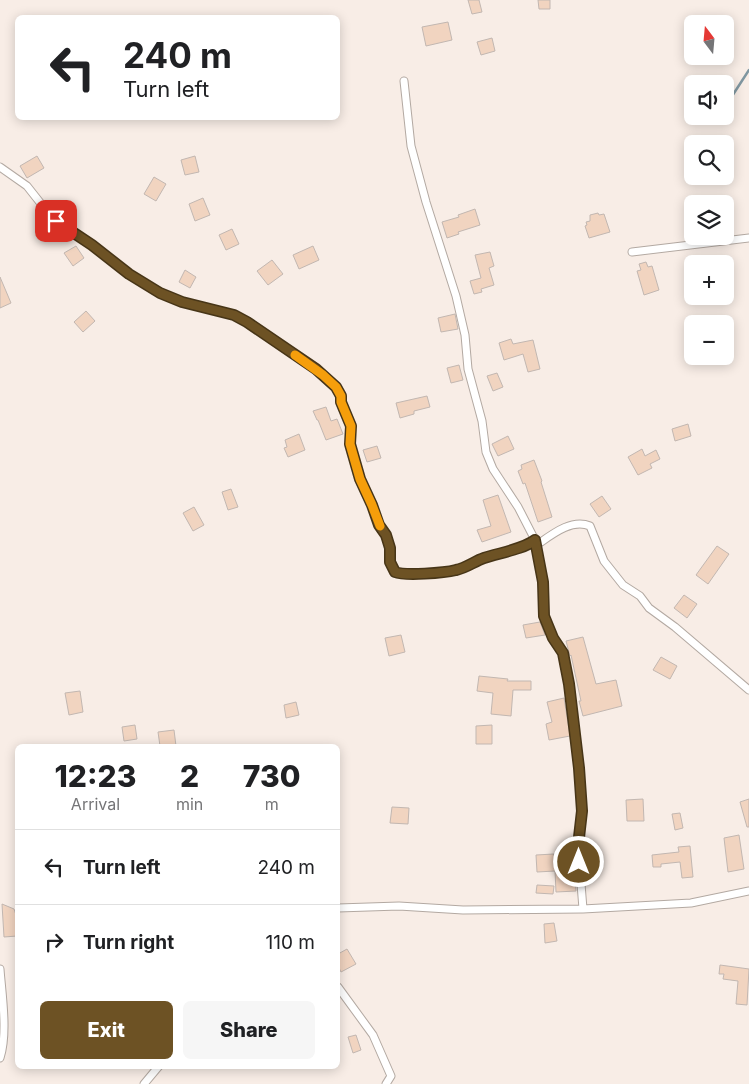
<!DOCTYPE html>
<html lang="en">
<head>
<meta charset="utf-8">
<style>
  :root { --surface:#fff; --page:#f6f6f6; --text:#202124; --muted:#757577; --line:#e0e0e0; --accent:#6d5224 }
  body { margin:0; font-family:Inter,sans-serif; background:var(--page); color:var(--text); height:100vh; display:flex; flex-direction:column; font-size:19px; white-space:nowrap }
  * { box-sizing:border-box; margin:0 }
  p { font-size:16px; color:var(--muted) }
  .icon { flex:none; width:28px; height:28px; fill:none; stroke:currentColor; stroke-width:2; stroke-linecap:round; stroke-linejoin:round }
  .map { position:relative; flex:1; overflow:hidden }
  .panel { position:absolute; left:15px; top:744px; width:325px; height:325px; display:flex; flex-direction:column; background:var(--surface); border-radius:8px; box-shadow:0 2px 12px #0003 }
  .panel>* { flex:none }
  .guide { position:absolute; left:15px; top:15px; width:325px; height:105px; border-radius:8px; box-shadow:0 2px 12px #0003; background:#fff; color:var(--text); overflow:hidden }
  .needle { width:32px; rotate:344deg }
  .fabs { position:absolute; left:684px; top:15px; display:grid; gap:10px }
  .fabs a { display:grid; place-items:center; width:50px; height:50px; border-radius:8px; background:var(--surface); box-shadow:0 2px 12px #0003; font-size:25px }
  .pin { position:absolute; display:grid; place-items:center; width:42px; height:42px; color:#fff; margin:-21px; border-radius:10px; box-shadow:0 2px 8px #0006 }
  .me { position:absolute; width:55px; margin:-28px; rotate:0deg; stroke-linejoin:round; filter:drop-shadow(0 0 4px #0008) }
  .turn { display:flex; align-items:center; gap:18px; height:105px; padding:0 25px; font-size:22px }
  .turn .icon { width:65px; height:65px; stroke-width:2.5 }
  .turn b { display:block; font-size:35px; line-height:42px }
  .eta { display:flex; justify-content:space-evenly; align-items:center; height:85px; text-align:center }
  .eta b { font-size:30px; font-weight:800; line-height:35px }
  .primary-button { display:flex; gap:10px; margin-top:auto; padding:10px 25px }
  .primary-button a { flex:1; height:58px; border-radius:8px; background:var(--accent); color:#fff; font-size:20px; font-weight:800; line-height:58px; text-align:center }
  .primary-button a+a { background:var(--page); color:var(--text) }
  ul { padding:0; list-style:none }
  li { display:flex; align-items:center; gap:15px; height:75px; padding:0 25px; border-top:1px solid var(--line) }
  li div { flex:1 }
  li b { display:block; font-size:19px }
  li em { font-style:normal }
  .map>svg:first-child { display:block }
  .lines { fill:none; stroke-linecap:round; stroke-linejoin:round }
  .stream { stroke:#8097a1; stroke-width:2.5 }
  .building { fill:#f1d4c0; stroke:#c2b7b1 }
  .minor-casing { stroke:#b3a9a2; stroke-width:9 }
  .minor { stroke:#fff; stroke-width:7 }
  .route-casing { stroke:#473517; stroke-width:12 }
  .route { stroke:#6d5224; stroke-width:9 }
  .slow { stroke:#f59e0b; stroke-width:9 }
</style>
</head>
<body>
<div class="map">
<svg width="749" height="1084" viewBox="0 0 749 1084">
  <rect width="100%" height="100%" fill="#f8ede6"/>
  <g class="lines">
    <!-- stream -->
    <path class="stream" d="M725,107l24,-37
      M716,119l3,-3"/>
  </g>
  <!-- building -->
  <path class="building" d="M468,0h11l3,12 -10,2z
    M538,0h12v9h-11z
    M448,22l4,18 -26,6 -4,-19z
    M492,38l3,13 -14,4 -4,-13z
    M37,156l7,12 -17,10 -7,-12z
    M195,156l4,16 -14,3 -4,-15z
    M154,177l12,7 -10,17 -12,-7z
    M203,198l7,17 -15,6 -6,-17z
    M475,209l5,16 -22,7 1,2 -12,4 -5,-16 17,-5 -1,-2z
    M598,213l1,2 5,-1 6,18 -21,6 -4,-12 2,-1 -1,-3 4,-1v-6z
    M232,229l7,15 -13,6 -7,-15z
    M76,246l8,12 -11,8 -9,-13z
    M313,246l6,14 -20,9 -6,-14z
    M490,252l4,14 -5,2 5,17 -13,4 1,3 -8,2 -4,-13 11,-3 -6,-23z
    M272,260l11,14 -15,11 -11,-14z
    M646,262l2,5 4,-1 7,24 -15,5 -7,-24 4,-1 -2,-6z
    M185,270l11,7 -6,11 -11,-6z
    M0,277l11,26 -11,5z
    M86,311l9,10 -12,11 -9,-10z
    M455,314l3,15 -17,3 -3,-14z
    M511,339l2,5 20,-4 7,29 -12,3 -5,-18 -19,6 -5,-17z
    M459,365l4,15 -12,3 -4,-15z
    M497,373l6,14 -10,4 -6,-15z
    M427,396l3,11 -16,4v3l-14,4 -4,-15z
    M326,407l5,14 6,-2 6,15 -17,6 -8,-20h-1l-4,-9z
    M688,424l3,12 -16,5 -3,-12z
    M299,434l6,16 -17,7 -4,-9 3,-1 -2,-7z
    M508,436l6,13 -16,7 -6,-12z
    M377,446l4,12 -14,4 -4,-12z
    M642,449l3,7 11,-6 4,9 -10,5 2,4 -14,7 -10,-18z
    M534,460l8,21 -1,1 11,35 -14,5 -13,-39 -2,1 -5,-13 4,-2 -1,-4z
    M231,489l7,18 -10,3 -6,-18z
    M498,495l13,37 -29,10 -5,-12 14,-4 -8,-26z
    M602,496l9,13 -12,8 -9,-13z
    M194,507l10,18 -11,6 -10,-18z
    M717,546l12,8 -21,30 -12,-9z
    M684,595l13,9 -10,14 -13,-10z
    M540,622l5,13 -19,3 -3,-13z
    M401,635l4,17 -16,4 -4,-18z
    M583,637l13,47 20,-4 6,26 -39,10 -4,-15h2l-10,-46 -1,1 -4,-15z
    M661,657l16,9 -7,13 -17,-9z
    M479,676l29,3 -1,2h24v9h-18l-2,26 -20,-2 2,-21 -16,-2z
    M80,691l3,21 -14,3 -4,-22z
    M564,698l6,38 -21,4 -3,-16 6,-2 -5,-20z
    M296,702l3,13 -13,3 -2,-13z
    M135,725l2,14 -13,2 -2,-14z
    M492,725v19h-16v-18z
    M174,730l2,16h-16l-2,-14z
    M643,799l1,22h-17l-1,-21z
    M749,799v28h-2l-7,-25z
    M392,807l17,1 -1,16 -18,-1z
    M680,813l3,15 -8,2 -3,-16z
    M739,835l5,34 -16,3 -4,-34z
    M690,846l3,31 -11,1 -2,-16 -19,2v3h-8l-1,-12 27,-3 -1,-5z
    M554,854v2l19,-1 3,36 -20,1 -1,-21 -18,1 -1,-17z
    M537,885l17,1 -1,8 -17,-1z
    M2,904l12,5 2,6 1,21 -13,1z
    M554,923l3,18 -12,2 -1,-19z
    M347,949l9,15 -15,8 -3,-6v-12z
    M720,965l29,4 -2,36 -11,-1 2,-23 -15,-2 1,-5h-5z
    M356,1035l5,15 -8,3 -5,-16z"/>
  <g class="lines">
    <defs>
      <path id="minor" d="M404,81l7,65 15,56 30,94 9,39 3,34 14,52 4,31 7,17 25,38 17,33 8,42v34l10,22 10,15 6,31 10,84 3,43 -4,35 5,63
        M0,167l27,19 15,19 1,5 13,11 36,24 37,29 31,19 15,7 59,15 13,7 69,47 20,18 5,8v7l10,24 -1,18 10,35 12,26 7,20 7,10 4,13v14l5,10c10,4 50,1 61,-2 10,-2 19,-9 28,-12 14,-5 40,-9 51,-18l6,2c14,-10 32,-23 49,-16l14,35 19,24 17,11 9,12 26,19 74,63
        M632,252l117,-14
        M338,908l61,-2 64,4 120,-1 108,-6 58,-12
        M0,969c2,27 8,64 0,89
        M338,987l35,48 18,41 -5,8
        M144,1084l15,-18"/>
    </defs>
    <!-- minor casing -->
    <use href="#minor" class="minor-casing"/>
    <!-- minor -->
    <use href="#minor" class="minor"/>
  </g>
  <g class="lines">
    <defs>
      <path id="route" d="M56,221l36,24 37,29 31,19 22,9 52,13 13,7 69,47 20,18 5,9v6l10,24 -1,18 10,35 12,26 7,20 7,10 4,13v14l5,10c10,4 49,1 61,-2 10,-2 19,-9 28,-12 15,-5 40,-9 51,-18l8,42 1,34 9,22 10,15 6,31 10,84 3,43 -4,35 1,16"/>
    </defs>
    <!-- route casing -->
    <use href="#route" class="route-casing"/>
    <!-- route -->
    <use href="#route" class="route"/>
    <!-- slow -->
    <path class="slow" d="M295,355l28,20 13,12 5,9v6l10,24 -1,18 10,35 12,26 8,21"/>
  </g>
</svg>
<div class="fabs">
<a><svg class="needle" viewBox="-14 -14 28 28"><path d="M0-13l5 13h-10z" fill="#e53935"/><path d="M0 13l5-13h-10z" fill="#757577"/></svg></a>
<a><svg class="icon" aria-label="sound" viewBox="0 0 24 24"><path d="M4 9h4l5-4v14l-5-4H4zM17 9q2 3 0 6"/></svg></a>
<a><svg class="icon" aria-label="search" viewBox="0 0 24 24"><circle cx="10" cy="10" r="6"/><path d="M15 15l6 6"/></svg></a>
<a><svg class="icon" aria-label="layers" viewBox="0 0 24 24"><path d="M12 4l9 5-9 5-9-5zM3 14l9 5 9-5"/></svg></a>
<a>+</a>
<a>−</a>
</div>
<div class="pin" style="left:56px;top:221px;background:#d93025"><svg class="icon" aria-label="arrive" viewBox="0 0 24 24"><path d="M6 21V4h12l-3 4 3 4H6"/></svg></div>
<svg class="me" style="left:579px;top:862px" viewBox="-20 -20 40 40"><circle r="17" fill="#6d5224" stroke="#fff" stroke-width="3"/><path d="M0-11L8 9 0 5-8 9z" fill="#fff"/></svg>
<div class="guide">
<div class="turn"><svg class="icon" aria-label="left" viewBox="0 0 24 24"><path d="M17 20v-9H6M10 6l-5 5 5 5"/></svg><div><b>240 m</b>Turn left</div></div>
</div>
<section class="panel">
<div class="eta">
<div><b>12:23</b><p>Arrival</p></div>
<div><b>2</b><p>min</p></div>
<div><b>730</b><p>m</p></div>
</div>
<ul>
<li><svg class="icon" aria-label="left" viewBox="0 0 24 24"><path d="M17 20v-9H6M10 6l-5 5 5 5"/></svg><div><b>Turn left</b></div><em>240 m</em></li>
<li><svg class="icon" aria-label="right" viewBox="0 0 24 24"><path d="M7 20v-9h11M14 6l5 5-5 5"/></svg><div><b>Turn right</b></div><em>110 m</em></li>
</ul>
<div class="primary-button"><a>Exit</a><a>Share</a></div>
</section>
</div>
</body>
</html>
